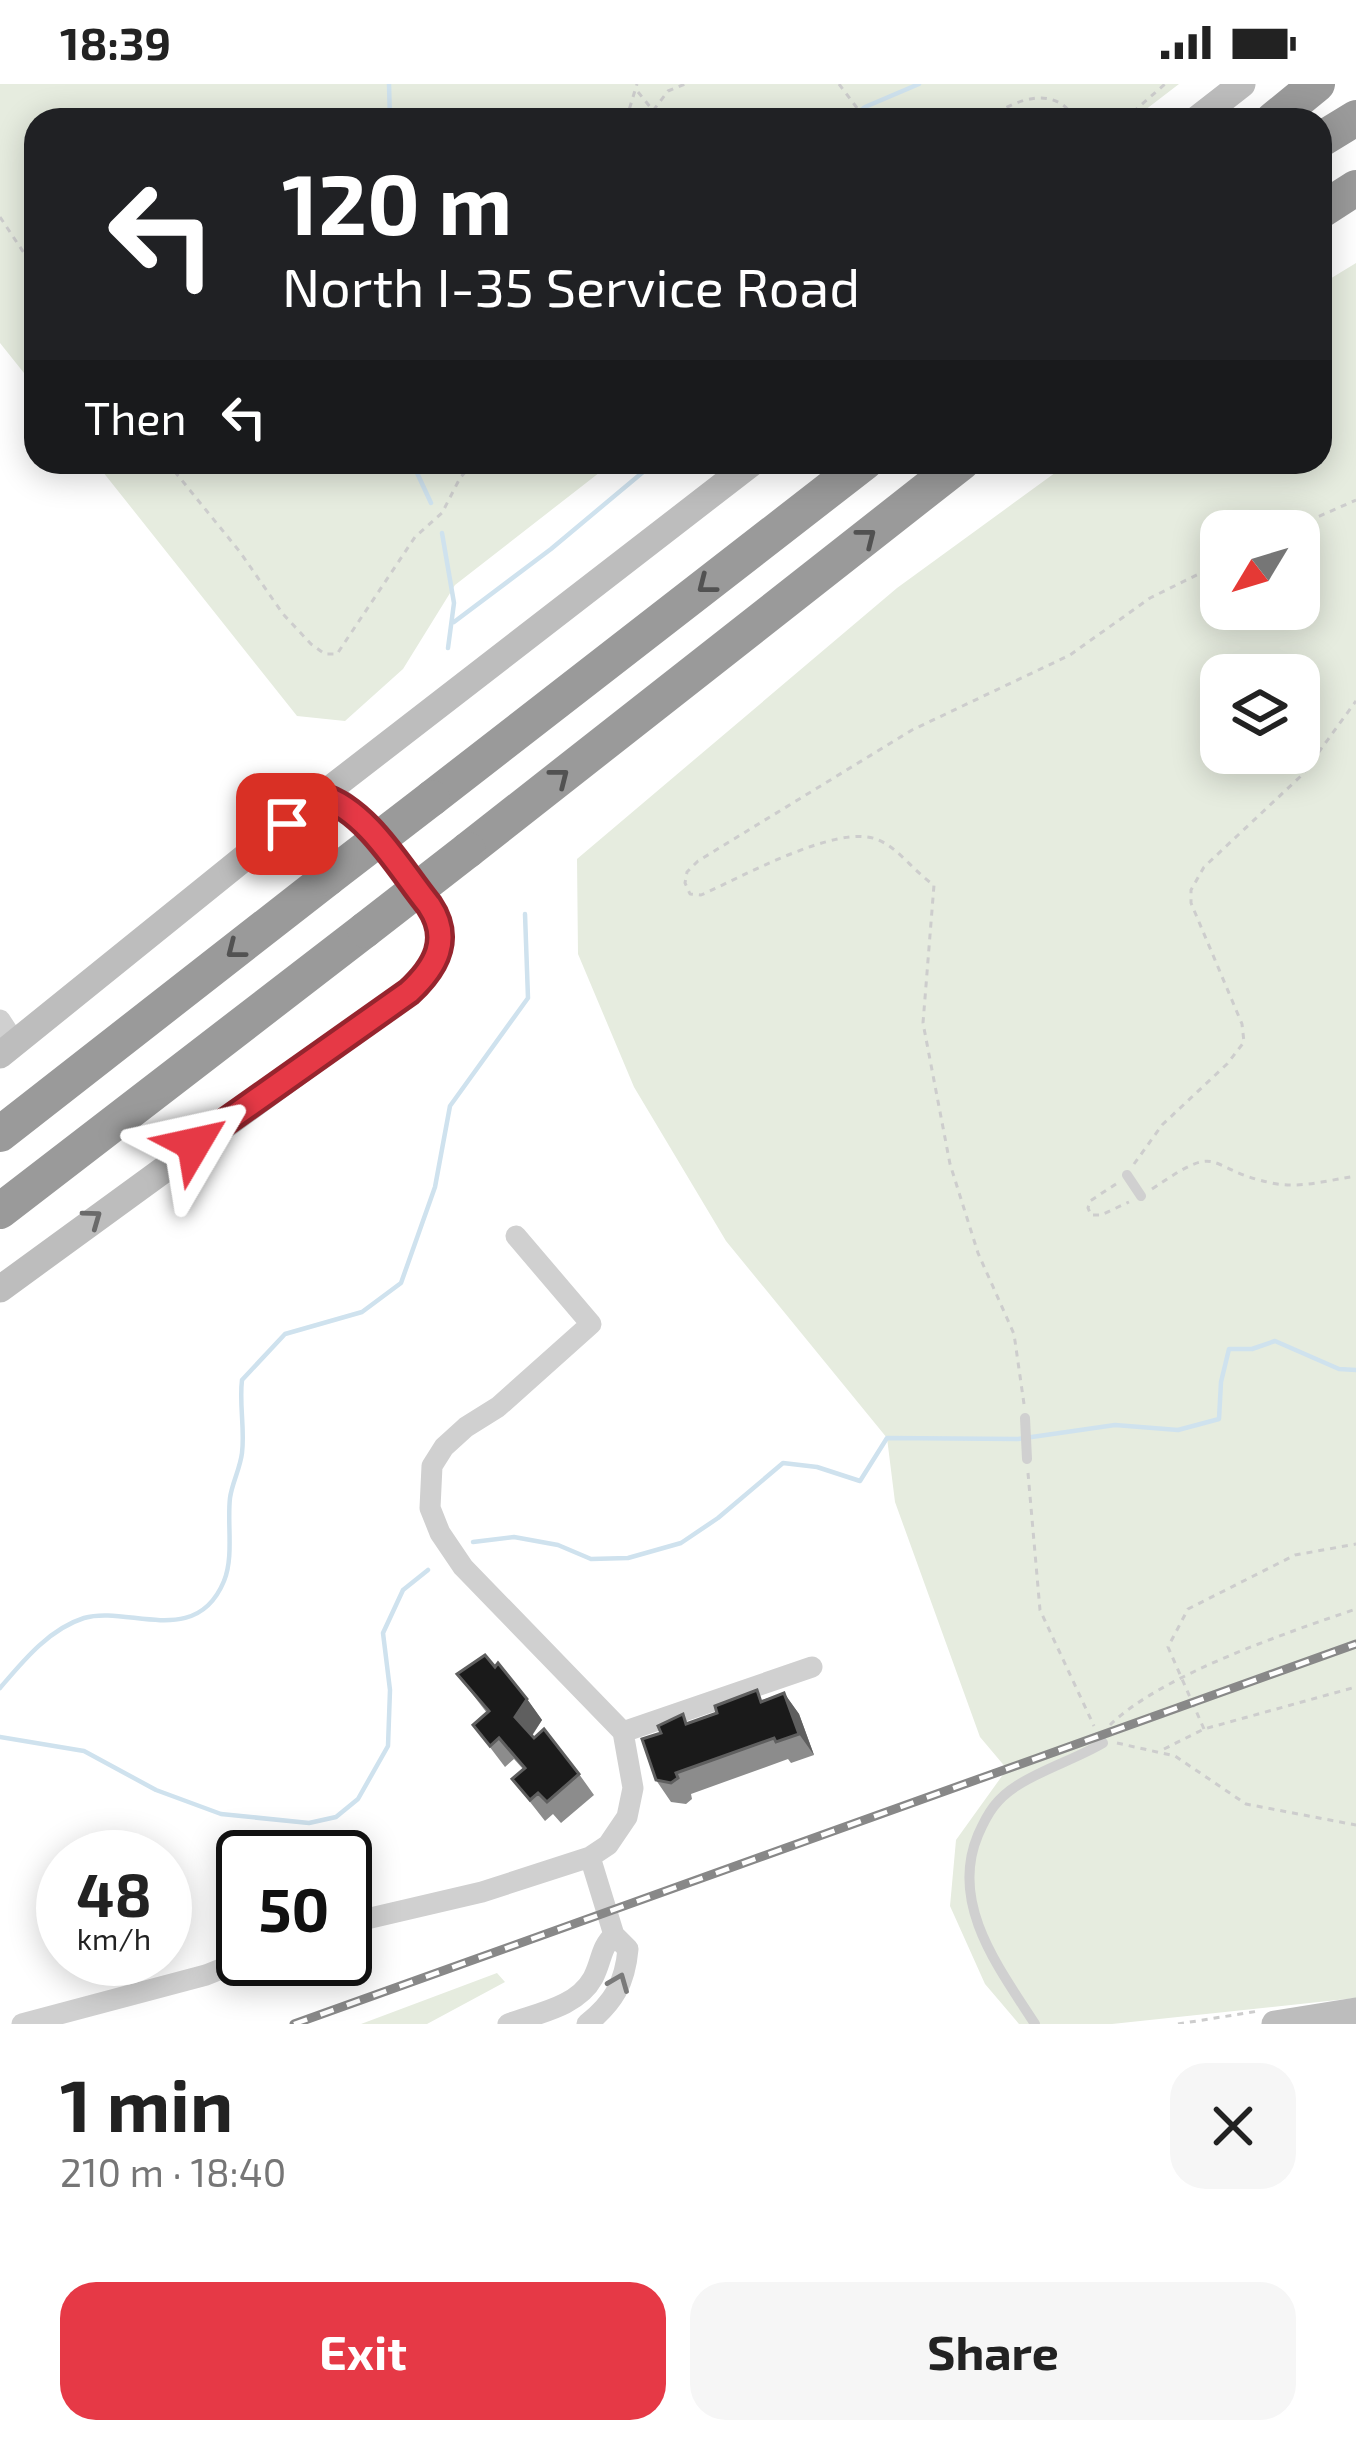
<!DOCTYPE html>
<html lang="en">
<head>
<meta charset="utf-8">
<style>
  :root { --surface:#fff; --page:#f6f6f6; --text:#222; --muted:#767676; --accent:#e63946 }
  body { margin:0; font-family:"Exo 2",sans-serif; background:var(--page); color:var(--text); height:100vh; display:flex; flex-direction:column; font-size:45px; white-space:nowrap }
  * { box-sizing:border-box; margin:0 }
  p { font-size:39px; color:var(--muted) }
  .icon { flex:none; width:66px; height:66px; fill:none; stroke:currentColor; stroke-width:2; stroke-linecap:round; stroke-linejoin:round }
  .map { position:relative; height:1940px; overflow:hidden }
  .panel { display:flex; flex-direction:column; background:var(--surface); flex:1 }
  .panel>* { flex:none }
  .top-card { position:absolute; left:24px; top:24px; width:1308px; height:366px; border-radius:36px; box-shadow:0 6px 30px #0003; background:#202124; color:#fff; overflow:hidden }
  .needle { width:78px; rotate:232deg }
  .controls { position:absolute; left:1200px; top:426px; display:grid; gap:24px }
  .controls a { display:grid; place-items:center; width:120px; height:120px; border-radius:24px; background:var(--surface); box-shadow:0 6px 30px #0003; font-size:60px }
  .speed { position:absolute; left:36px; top:1746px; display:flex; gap:24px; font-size:60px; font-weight:700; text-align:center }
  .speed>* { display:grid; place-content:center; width:156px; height:156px; border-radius:50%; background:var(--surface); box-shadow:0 6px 30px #0003; line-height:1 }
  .speed small { font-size:30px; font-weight:400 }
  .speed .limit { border:6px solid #111; border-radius:18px; background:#fff; color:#111 }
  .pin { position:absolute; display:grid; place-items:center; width:102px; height:102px; color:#fff; margin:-51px; border-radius:24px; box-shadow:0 6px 18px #0006 }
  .me { position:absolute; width:132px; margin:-66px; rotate:54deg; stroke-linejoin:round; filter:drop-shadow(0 0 9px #0008) }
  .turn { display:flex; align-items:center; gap:42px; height:252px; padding:0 60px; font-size:54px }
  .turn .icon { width:156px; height:156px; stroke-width:2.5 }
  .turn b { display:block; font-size:84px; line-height:102px }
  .then { display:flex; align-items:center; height:114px; padding:0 60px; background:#0003; gap:24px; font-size:45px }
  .round { display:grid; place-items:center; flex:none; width:126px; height:126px; border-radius:36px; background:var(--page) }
  .overview { display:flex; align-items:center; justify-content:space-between; height:204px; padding:0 60px }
  h1 { font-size:72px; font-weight:700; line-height:90px }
  .action { display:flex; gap:24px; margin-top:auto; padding:24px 60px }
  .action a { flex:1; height:138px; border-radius:36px; background:var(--accent); color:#fff; font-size:48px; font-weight:700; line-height:138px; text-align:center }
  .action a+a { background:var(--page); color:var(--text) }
  .status { display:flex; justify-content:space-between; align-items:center; height:84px; padding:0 60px; background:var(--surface); direction:ltr }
  .status svg { height:33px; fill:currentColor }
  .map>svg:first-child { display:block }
  .green { fill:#e6ecdf; fill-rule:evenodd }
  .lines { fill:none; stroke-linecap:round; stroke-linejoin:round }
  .stream { stroke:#cfe2ee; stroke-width:4.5 }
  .path { stroke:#cdcdcd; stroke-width:3; stroke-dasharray:6 6; stroke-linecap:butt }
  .lane { stroke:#d0d0d0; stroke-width:10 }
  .street { stroke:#d0d0d0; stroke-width:21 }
  .secondary { stroke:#bdbdbd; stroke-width:27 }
  .highway { stroke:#9a9a9a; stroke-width:36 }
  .rail-casing { stroke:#888; stroke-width:9 }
  .rail { stroke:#fff; stroke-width:4.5; stroke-dasharray:14; stroke-linecap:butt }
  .highway-bridge { stroke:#9a9a9a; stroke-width:36 }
  .wall { fill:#8c8c8c }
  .shaded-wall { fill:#5f5f5f }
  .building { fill:#1a1a1a; stroke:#5f5f5f; stroke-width:3 }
  .oneway { stroke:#525252 }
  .oneway2 { stroke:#6a6a6a }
  .oneway3 { stroke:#7a7a7a }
  .route-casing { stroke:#96252e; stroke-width:30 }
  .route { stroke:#e63946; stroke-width:21 }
</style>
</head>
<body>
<div class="status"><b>18:39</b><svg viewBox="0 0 49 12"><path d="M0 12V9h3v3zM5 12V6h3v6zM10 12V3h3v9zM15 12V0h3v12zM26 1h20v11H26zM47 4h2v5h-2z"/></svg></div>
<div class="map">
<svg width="1356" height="1940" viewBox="0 0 1356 1940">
  <rect width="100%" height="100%" fill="#fff"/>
  <!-- green -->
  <path class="green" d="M0,0h1179l-47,36h-1096v268l-36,-45z
    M1356,179v1735l-244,26h-93l-34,-40 -35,-78 6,-66 51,-71 -27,-32 -85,-235 -8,-64 -161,-197 -92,-154 -56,-133 -1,-95 320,-271 173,-126h250v-177zM1221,447h78v78h-78zM1221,591h78v78h-78z
    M95,378h518l-158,123 -52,84 -58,52 -48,-5z
    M497,1889l8,9 -78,42h-66z"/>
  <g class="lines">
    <!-- stream -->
    <path class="stream" d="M389,0l1,36
      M849,36l16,-13 54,-23
      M412,378l19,41
      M442,449l12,70 -6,45
      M454,538l97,-73 104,-87
      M473,1458l41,-5 44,8 33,14 37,-1 53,-15 37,-25 65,-55 34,4 43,14 27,-43 131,1 97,-14 63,5 41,-11 2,-37 8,-33h23l23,-8 64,28 17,1
      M0,1604c23,-27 49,-59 84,-70 44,-13 112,31 140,-37 10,-24 3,-58 6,-83 2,-15 10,-29 12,-45 3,-24 -3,-49 0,-73l43,-46 77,-22 39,-29 34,-96 15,-81 78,-108 -3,-84
      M0,1653l84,14 72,39 65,24 88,9 27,-6 22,-18 30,-53 2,-56 -7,-57 20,-43 25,-20"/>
    <!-- path -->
    <path class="path" d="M839,0l27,36
      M638,8l13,16
      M626,36l11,-36
      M646,36l22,-29 17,-7
      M986,36c31,-22 69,-36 90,0
      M1124,36l41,-36
      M0,133l36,54
      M167,378l73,90 43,62 28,30 14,10h12l78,-117 27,-24 18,-35 14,-16
      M1286,447l70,-31
      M1134,1080l28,-39 65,-61 17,-22 -2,-18 -51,-121v-13l13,-23 98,-92 54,-74
      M1116,1100l-26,17 -2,7 3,7h10l28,-13
      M1152,1105c73,-50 50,-20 120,-6 27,6 57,-3 84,-7
      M1024,1320l-10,-70 -36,-81 -28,-89 -27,-141 11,-138c-20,-13 -36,-38 -58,-46 -40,-15 -136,39 -175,56l-11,-1 -5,-11 2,-11 11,-11 214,-131 158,-75 80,-57 71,-35
      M1028,1389l12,137 54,116
      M1110,1641c51,-50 176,-92 246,-116
      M1204,1645l-36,-82 20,-38 107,-54 61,-11
      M1117,1659l58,13 71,48 110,21
      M1164,1665l40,-20 152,-42
      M1178,1940l81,-13"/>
    <!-- lane -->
    <path class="lane" d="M1127,1091l14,21
      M1025,1334l2,41
      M1035,1940c-36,-56 -86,-120 -57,-189 10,-23 19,-37 40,-50 27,-17 58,-26 85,-42l-5,-6"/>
    <!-- street -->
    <path class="street" d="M0,936l15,23
      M623,1648l189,-65
      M345,1840l137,-32 108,-35 18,-12 19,-28 6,-29 -10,-56 -160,-165 -23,-34 -10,-25 2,-42 12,-19 22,-20 32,-20 93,-83 -75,-88
      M22,1940l184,-49 40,-16
      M508,1940c30,-11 69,-17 85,-46 9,-17 7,-30 21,-43
      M587,1940c27,-22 38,-41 41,-75l-14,-14 -24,-78"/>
    <!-- secondary -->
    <path class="secondary" d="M1196,36l46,-36
      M0,971l321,-259 432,-334
      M0,1205l409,-298c16,-14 32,-31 32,-55 -1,-28 -76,-119 -102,-134 -1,-1 -16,-5 -18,-6
      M1275,1940l81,-13"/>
    <!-- highway -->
    <path class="highway" d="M1273,36l44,-36
      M1320,56l36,-22
      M1320,127l36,-23
      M432,714l433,-336
      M468,766l494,-388
      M0,1050l328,-256
      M0,1127l365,-281"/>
    <defs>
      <path id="rail" d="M294,1940l1062,-380"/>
    </defs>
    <!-- rail casing -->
    <use href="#rail" class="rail-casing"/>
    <!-- rail -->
    <use href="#rail" class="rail"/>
    <!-- highway-bridge -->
    <path class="highway-bridge" d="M328,794l104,-80
      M365,846l103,-80"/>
  </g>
  <!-- wall -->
  <path class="wall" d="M495,1583l32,32 15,21 -10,16 47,38 15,21 -33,28 -8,-9 -8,7 -33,-42 11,-10 -9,-10 -9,8 -32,-42 14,-12 -30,-39z
    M784,1609l15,21 15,41 -23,8 -3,-4 -97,35 1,5 -6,5 -15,-2 -15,-22 33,-57z"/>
  <!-- shaded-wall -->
  <path class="shaded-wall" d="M784,1609l15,21 15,41 -15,-21z
    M527,1615l15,21 -12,18 -15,-21z"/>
  <!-- building -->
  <path class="building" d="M485,1571l10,12 3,-4 29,36 -12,18 19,21 10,-9 35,45 -32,28 -9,-9 -8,7 -18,-21 13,-11 -26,-30 -9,8 -17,-21 16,-14 -32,-37z
    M757,1606l4,12 23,-9 15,41 -23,8 -2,-4 -98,35 2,5 -7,5 -15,-3 -14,-41 19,-6 -3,-7 25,-12 3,10 31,-11 -2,-7z"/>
  <!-- one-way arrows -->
  <defs><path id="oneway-chevron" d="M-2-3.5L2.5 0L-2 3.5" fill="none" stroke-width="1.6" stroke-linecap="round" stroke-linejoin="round" transform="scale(3)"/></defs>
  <g class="oneway">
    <use href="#oneway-chevron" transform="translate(867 453) rotate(-38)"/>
    <use href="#oneway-chevron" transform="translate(706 501) rotate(142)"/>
    <use href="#oneway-chevron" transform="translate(560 693) rotate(-38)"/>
    <use href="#oneway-chevron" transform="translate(235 866) rotate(142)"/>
  </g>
  <use class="oneway2" href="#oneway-chevron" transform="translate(93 1134) rotate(-36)"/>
  <use class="oneway3" href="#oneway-chevron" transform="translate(619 1898) rotate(-68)"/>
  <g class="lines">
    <defs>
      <path id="route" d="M194,1060l215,-152c27,-25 43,-53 20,-87 -30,-37 -61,-94 -108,-109l-34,28"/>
    </defs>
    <!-- route casing -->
    <use href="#route" class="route-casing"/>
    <!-- route -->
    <use href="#route" class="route"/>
  </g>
</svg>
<div class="controls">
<a><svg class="needle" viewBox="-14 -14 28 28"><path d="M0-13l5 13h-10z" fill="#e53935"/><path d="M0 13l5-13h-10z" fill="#767676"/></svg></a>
<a><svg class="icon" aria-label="layers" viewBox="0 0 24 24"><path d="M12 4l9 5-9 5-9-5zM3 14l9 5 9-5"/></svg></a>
</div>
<div class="speed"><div>48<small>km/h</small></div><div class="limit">50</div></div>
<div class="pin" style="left:287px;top:740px;background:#d93025"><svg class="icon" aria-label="arrive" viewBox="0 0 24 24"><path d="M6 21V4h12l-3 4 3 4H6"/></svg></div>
<svg class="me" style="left:194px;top:1060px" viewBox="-20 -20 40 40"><path d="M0-17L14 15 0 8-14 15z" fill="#e63946" stroke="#fff" stroke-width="4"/></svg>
<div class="top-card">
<div class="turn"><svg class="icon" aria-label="left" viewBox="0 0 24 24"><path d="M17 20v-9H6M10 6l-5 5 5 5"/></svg><div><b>120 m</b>North I-35 Service Road</div></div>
<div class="then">Then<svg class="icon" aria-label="left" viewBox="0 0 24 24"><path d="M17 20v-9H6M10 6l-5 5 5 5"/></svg></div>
</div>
</div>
<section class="panel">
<div class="overview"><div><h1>1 min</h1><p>210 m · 18:40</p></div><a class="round"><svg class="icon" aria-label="close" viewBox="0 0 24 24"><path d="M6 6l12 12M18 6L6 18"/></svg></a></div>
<div class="action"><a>Exit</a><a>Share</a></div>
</section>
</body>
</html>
